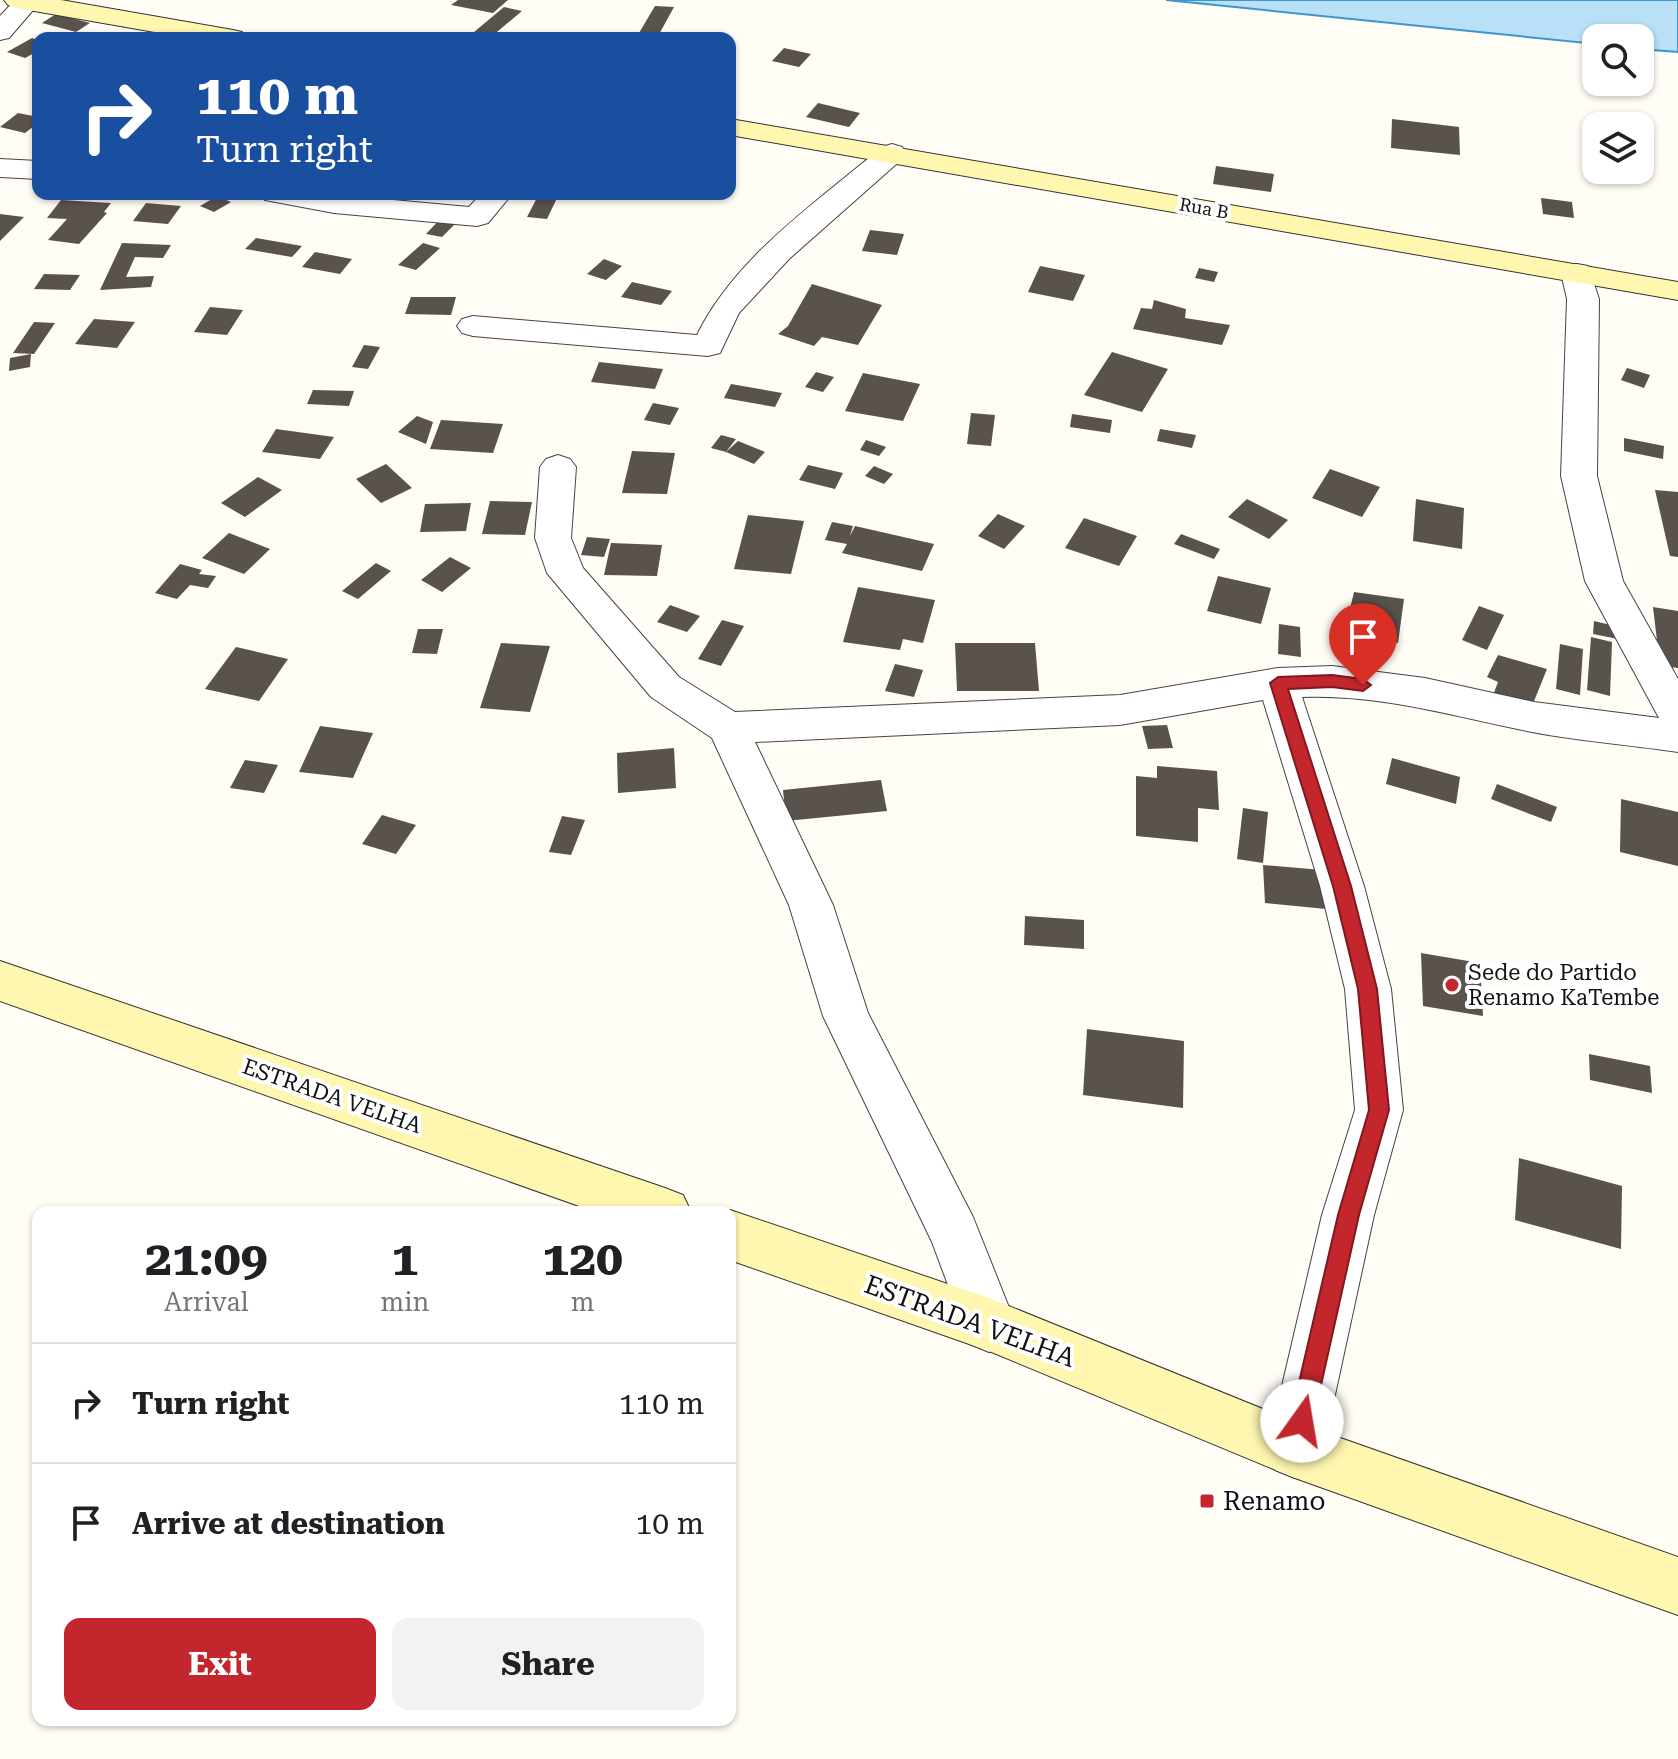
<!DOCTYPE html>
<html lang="en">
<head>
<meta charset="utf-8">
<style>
  :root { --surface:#fff; --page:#f2f2f2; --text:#202124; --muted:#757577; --line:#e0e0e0; --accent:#c4262e }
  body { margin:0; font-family:"Roboto Serif",serif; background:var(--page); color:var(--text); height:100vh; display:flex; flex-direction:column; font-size:30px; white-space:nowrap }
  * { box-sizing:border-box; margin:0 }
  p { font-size:26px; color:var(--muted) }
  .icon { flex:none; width:44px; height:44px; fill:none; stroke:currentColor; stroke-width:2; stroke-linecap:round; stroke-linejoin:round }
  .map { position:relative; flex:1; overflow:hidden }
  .details { position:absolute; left:32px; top:1206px; width:704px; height:520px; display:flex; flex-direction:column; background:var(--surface); border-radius:16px; box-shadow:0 2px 6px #0004 }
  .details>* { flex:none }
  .banner { position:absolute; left:32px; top:32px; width:704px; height:168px; border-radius:16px; box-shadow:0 2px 6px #0004; background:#1a4fa0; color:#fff; overflow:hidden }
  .buttons { position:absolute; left:1582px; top:24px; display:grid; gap:16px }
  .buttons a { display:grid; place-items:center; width:72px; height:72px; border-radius:16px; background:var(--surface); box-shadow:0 2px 6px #0004; font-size:40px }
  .pin { position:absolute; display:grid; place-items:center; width:68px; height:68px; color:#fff; margin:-82px -34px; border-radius:50% 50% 50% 0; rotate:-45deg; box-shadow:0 0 8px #0007 }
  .pin .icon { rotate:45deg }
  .me { position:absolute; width:88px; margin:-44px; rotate:13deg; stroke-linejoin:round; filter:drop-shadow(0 0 6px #0008) }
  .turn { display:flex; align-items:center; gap:28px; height:168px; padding:0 32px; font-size:36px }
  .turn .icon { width:104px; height:104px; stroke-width:2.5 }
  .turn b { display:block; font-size:56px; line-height:68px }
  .eta { display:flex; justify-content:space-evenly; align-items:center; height:136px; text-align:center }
  .eta b { font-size:48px; font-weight:700; line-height:56px }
  .button { display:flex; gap:16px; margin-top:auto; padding:16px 32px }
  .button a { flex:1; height:92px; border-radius:16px; background:var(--accent); color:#fff; font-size:32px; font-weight:700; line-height:92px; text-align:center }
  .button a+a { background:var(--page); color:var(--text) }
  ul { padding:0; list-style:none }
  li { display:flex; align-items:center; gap:24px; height:120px; padding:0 32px; border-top:2px solid var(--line) }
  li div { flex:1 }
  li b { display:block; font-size:30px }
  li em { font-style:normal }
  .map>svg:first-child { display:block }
  .water { fill:#b9e0f7; stroke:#3f96cf; stroke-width:2 }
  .building { fill:#5a524d }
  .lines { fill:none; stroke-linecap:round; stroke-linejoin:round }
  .street-casing { stroke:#444; stroke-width:2 }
  .secondary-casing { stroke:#333; stroke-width:2 }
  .street { fill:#fff; fill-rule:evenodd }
  .secondary { fill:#fff6b0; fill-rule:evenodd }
  .route { fill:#c4262e; stroke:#7f191e; stroke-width:2 }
  .poi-dot { fill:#c4262e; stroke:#fff; stroke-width:3 }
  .labels { text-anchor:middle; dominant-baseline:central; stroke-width:8; stroke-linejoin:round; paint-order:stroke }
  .far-street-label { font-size:18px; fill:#111; stroke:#fff }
  .poi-label { font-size:22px; fill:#111; stroke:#fff; text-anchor:start }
  .street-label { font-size:22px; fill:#111; stroke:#fff }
  .near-street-label { font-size:26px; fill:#111; stroke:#fff }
  .near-poi-label { font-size:26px; fill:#111; stroke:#fff; text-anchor:start }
</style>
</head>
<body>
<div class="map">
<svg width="1678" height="1759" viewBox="0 0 1678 1759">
  <rect width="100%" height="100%" fill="#fffdf5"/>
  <!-- water -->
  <path class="water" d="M1166,0h512v52l-38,-3v-11h-44v6z"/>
  <!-- building -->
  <path class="building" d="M458,0h50l-15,13 -42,-8z
    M655,6l19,1 -17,31h-21z
    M504,7l18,4 -30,25 -18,-4z
    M56,14l34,9 -14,9 -34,-9z
    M32,38l6,2v11l-13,7 -18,-6z
    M784,48l27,6 -12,13 -27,-6z
    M818,103l42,10 -11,14 -43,-10z
    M18,113l20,4v6l-13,10 -25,-6z
    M1392,119l67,8 1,28 -69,-7z
    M1216,166l58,8 -3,18 -58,-8z
    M539,194h20l-12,25 -20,-2z
    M217,196l14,6 -17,10 -14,-6z
    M1541,198l31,4 2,16 -31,-4z
    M61,200l50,3 -7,9 3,1 -28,31 -31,-4 19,-21 -20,-1z
    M146,203l35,3 -13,18 -35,-3z
    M0,214l24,3 -24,24z
    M444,215l16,4 -18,18 -16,-3z
    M870,230l34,4 -7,21 -35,-4z
    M256,238l46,8 -10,11 -47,-8z
    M122,243l49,2 -8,13 -28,-1 -9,20 28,-1 -3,11 -51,3z
    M423,243l17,5 -24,22 -18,-5z
    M315,252l37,7 -12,15 -38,-7z
    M604,259l18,7 -16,14 -19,-6z
    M1040,266l45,9 -12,26 -45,-9z
    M1199,268l19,4 -4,10 -19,-4z
    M44,274l36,1 -10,15 -36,-1z
    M632,282l40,9 -11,14 -40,-8z
    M812,284l70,21 -24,40 -36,-8 -8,9 -36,-12 10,-8z
    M411,297h45l-5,18 -46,-1z
    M1154,300l32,9 -1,9 45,7 -8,20 -89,-16 8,-21 11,1z
    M210,307l33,3 -16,25 -33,-3z
    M94,319l41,3 -18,26 -42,-4z
    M34,322l21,1 -21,31 -21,-1z
    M364,345l16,2 -12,22 -16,-2z
    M1112,352l56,17 -26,43 -58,-17z
    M31,354l-1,13 -21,4 1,-13z
    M599,362l64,7 -8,20 -64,-7z
    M1627,368l23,7 -6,13 -23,-8z
    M816,372l18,5 -11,15 -18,-5z
    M863,373l57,11 -17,37 -58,-10z
    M731,384l51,9 -7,14 -51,-9z
    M313,390l41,1 -5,15 -42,-2z
    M653,403l26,5 -9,17 -26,-5z
    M971,413l24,2 -4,31 -24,-2z
    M1072,414l40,6 -2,13 -40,-6z
    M417,416l16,6 -7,22 -28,-12z
    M441,420l62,4 -10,29 -63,-4z
    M276,429l58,8 -14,22 -58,-7z
    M1160,429l36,6 -4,13 -35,-7z
    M721,435l15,4 -10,13 -15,-4z
    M1624,438l40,8 -1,13 -39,-8z
    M866,440l20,7 -7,9 -19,-6z
    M738,441l27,11 -11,12 -28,-12z
    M632,451l43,2 -8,41 -45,-1z
    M386,464l26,24 -31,15 -25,-24z
    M808,465l35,8 -8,16 -36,-9z
    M874,466l19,8 -9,10 -19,-8z
    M1330,469l50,18 -18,30 -50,-19z
    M258,477l24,13 -37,27 -24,-14z
    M1655,490l23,2v65l-8,-1z
    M1247,499l41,21 -19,19 -41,-22z
    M1416,499l48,9 -2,41 -49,-8z
    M490,501l42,1 -7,33 -43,-1z
    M471,503l-5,28 -46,1 5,-28z
    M998,514l27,12 -21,23 -26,-13z
    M748,515l56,6 -13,53 -57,-5z
    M1084,518l53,18 -18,30 -54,-18z
    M832,522l21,4 -3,10 5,-10 79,18 -12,27 -80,-18 5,-9 -22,-4z
    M229,533l41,16 -26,25 -42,-16z
    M1181,534l39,15 -6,10 -40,-15z
    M587,537l23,2 -6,18 -23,-2z
    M611,543l51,2 -5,31 -53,-1z
    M450,557l21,11 -29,24 -21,-12z
    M376,563l15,8 -33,28 -16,-8z
    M180,564l22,6 -3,4 17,2 -8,12 -18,-3 -13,14 -22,-6z
    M1218,576l53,12 -10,36 -54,-13z
    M858,587l77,13 -12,43 -20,-4 -3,11 -57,-8z
    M1354,592l50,7 -6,44 -24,-5 -3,16 -30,-7z
    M670,605l30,11 -13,16 -30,-10z
    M1479,606l25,9 -17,35 -25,-10z
    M1653,607l25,4v57l-18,-2z
    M722,620l22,6 -23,40 -23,-7z
    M1594,621l25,6 -1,12 -25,-5z
    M1279,624l21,3 1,30 -23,-3z
    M418,629h25l-6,25 -25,-1z
    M1591,637l21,5 -2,54 -23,-6z
    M501,643l49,3 -20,66 -50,-4z
    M955,643h80l4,48h-82z
    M1560,644l23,5 -3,46 -24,-6z
    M236,647l52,12 -29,42 -54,-12z
    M1498,655l49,14 -17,42 -38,-13 6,-16 -11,-5z
    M895,664l28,6 -9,27 -29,-6z
    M1167,725l6,23 -25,1 -6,-23z
    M320,726l53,7 -20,45 -54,-6z
    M674,748l2,40 -58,5 -1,-40z
    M1392,758l68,19 -4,27 -70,-20z
    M245,760l33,5 -14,28 -34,-5z
    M1157,766l60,5 2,39 -21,-2v34l-62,-6v-60l21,2z
    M881,780l6,31 -101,10 -3,-31z
    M1497,784l60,23 -6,15 -60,-23z
    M1621,799l57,13v54l-58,-14z
    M1243,808l25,4 -5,51 -26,-4z
    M382,815l34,10 -20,29 -34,-10z
    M562,816l23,4 -14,35 -22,-3z
    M1263,865l59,5 4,39 -61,-6z
    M1025,916l59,4v29l-60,-4z
    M1421,953l59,10 3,53 -60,-10z
    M1087,1029l97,12 -1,67 -100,-13z
    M1589,1054l61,12 2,27 -62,-13z
    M1519,1158l103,28 -1,63 -106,-29z"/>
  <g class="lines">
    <defs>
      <path id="street" d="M15,0l25,2 -31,36 -9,2v-24z
        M892,144l10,3 4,6 -4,6 -113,100 -50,54 -19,40 -12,3 -235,-20 -11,-3 -5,-7 5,-7 11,-3 224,19c38,-78 120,-133 185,-188z
        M0,159l38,2v18l-38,-2z
        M260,194h68l141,13 12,-13h31l-24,29 -11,3 -143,-13 -69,-13z
        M1577,264l11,2 11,33 -2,177 26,105 55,98v73c-48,-7 -98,-11 -146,-20 -76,-15 -151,-38 -230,-35l62,189 27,103 12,121 -29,105 -51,235 -8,20 -20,8 -20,-8 -8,-20 55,-235 33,-105 -10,-121 -25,-103 -57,-186 -143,25 -365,17 78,163 35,108 105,204 43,108 -8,19 -19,8 -19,-8 -38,-102 -109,-226 -34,-111 -77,-167 -61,-41 -104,-124 -12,-35 5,-71 6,-8 12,-4 12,4 6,8 -5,71 12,30 96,109 56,35 385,-17 158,-27 54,-2 93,12 109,24 125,16 -74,-137 -24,-105 6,-177 -6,-26 5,-7z"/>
      <path id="secondary" d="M4,0h57l172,30 9,2 4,6h-57l-172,-30 -9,-3z
        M730,119l948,163v18l-948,-165z
        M0,961l665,227 18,7 8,17h-95l-596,-211z
        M730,1210l259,88 306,124 383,135v58l-383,-137 -306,-127 -259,-91v-48h-4z"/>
    </defs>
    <!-- street casing -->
    <use href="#street" class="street-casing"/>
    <!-- secondary casing -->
    <use href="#secondary" class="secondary-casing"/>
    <!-- street -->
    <use href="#street" class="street"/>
    <!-- secondary -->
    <use href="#secondary" class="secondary"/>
  </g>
  <!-- route -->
  <path class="route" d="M1332,675l31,4 8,6 -8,6 -31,-4 -44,2 63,197 26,103 12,121 -30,105 -46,206 -3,8 -8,3 -9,-3 -3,-8 48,-206 31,-105 -11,-121 -25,-103 -63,-203 8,-6z"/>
  <!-- markers -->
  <g class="poi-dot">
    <circle cx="1452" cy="985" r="8"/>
    <rect x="1199" y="1493" width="16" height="16" rx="4"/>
  </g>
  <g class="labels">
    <!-- far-street labels -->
    <g class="far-street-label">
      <text transform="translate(1204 208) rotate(10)">Rua B</text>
    </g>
    <!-- poi labels -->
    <g class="poi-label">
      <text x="1468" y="972">Sede do Partido<tspan x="1468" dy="25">Renamo KaTembe</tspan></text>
    </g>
    <!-- street labels -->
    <g class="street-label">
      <text transform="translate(332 1096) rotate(19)">ESTRADA VELHA</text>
    </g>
    <!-- near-street labels -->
    <g class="near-street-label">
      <text transform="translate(970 1321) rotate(20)">ESTRADA VELHA</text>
    </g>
    <!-- near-poi labels -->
    <g class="near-poi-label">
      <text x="1223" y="1501">Renamo</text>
    </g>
  </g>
</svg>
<div class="buttons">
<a><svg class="icon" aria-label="search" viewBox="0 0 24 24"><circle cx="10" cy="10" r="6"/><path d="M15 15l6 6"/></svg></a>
<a><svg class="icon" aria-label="layers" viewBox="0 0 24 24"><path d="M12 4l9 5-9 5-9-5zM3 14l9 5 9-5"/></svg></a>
</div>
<div class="pin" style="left:1363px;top:685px;background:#d93025"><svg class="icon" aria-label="arrive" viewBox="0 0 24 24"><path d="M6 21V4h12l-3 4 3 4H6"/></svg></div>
<svg class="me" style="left:1302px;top:1421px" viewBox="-20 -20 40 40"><circle r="19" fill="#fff"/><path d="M0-13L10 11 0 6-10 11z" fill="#c4262e"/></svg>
<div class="banner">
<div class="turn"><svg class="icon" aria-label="right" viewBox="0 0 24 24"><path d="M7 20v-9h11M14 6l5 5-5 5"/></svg><div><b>110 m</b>Turn right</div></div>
</div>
<section class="details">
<div class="eta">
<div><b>21:09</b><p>Arrival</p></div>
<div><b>1</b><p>min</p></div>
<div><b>120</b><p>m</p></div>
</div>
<ul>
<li><svg class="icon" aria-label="right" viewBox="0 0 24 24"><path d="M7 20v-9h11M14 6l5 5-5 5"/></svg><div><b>Turn right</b></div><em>110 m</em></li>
<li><svg class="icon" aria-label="arrive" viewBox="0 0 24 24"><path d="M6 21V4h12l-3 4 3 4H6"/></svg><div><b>Arrive at destination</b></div><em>10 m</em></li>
</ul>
<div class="button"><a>Exit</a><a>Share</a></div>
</section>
</div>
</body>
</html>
